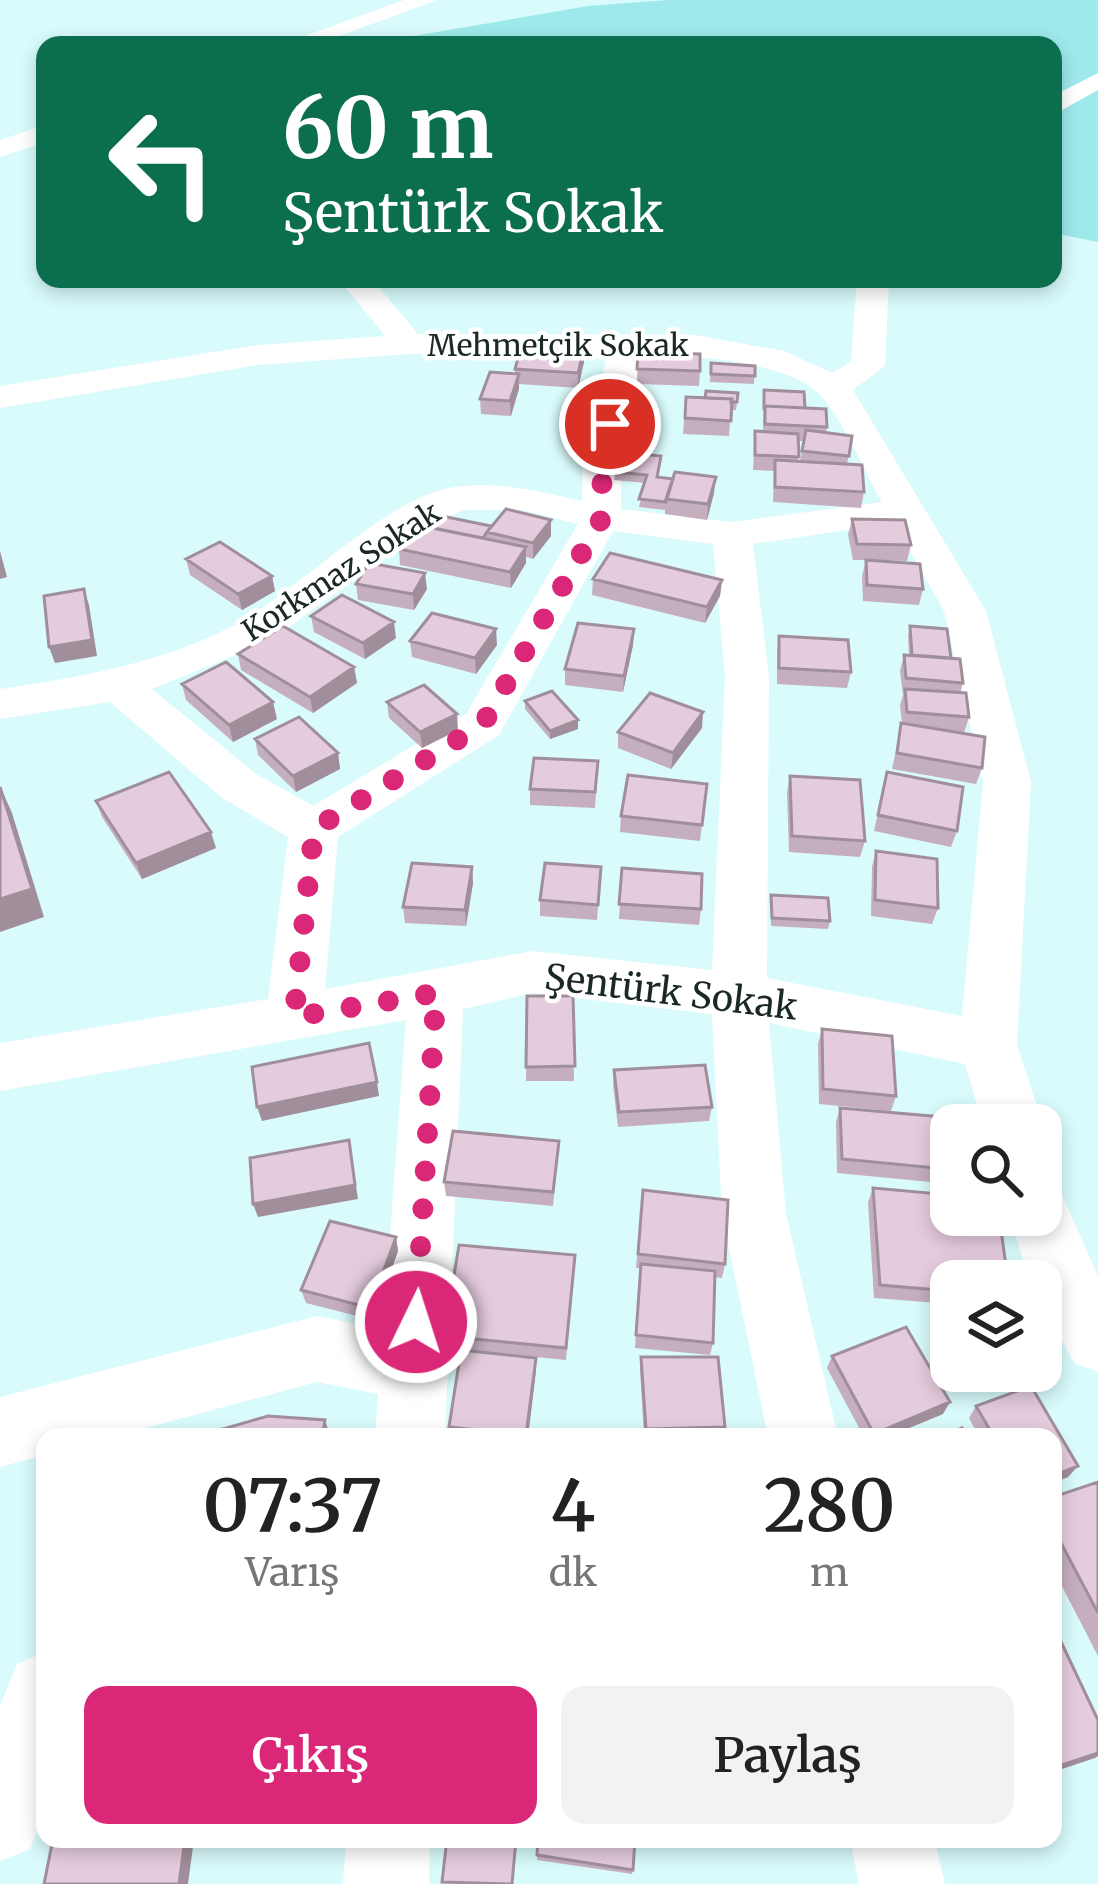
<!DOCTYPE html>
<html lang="tr">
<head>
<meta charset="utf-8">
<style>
  :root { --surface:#fff; --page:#f2f2f2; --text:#222; --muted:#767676; --accent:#db2777 }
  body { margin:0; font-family:Merriweather,serif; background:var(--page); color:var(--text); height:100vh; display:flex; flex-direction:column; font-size:45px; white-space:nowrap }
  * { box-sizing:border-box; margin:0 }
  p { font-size:39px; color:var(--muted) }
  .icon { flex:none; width:66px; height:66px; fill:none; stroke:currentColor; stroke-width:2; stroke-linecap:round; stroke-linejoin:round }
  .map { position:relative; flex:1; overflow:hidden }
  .panel { position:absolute; left:36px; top:1428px; width:1026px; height:420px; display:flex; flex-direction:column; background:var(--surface); border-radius:24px; box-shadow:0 6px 18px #0003 }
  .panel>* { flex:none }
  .guide { position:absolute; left:36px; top:36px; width:1026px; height:252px; border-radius:24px; box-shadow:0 6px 18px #0003; background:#0b6e4f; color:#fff; overflow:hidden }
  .tools { position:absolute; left:930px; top:1104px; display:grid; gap:24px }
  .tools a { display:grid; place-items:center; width:132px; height:132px; border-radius:24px; background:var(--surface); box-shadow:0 6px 18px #0003; font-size:60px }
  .pin { position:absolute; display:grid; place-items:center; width:102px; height:102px; color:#fff; margin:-51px; border:6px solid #fff; border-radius:50%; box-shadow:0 3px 12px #0007 }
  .me { position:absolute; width:132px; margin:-66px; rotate:4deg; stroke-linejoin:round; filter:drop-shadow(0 0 9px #0008) }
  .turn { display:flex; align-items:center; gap:42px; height:252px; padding:0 48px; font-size:54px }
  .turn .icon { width:156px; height:156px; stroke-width:2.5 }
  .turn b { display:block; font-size:84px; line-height:102px }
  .eta { display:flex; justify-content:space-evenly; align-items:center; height:204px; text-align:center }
  .eta b { font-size:72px; font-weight:600; line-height:84px }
  .action { display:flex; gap:24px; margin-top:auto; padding:24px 48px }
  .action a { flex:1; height:138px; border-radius:24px; background:var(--accent); color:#fff; font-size:48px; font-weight:600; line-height:138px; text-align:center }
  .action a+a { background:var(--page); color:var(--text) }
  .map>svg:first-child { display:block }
  .green { fill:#9ee9ec }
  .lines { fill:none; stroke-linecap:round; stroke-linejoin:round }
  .minor { fill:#fff; fill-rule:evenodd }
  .wall { fill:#c5afbe; fill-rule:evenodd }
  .shaded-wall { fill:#a08f9b }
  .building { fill:#e5ccdd; stroke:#a08f9b; stroke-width:3 }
  .route { stroke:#db2777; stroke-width:21; stroke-dasharray:0 37.8 }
  .labels { text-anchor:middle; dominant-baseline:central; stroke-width:9; stroke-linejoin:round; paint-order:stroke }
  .far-street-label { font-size:30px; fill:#1b2828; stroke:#fff }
  .street-label { font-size:36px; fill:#1b2828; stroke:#fff }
</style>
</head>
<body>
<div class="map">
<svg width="1098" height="1884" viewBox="0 0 1098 1884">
  <rect width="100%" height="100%" fill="#d9fbfc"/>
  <!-- green -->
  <path class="green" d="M668,0h430v242l-45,-9v-188h-692l227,-39z"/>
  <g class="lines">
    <!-- minor -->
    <path class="minor" d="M404,0h33l-122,45h-35z
      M1098,73v17l-45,25v-19z
      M45,125v17l-45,15v-17z
      M339,279h33l46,55 277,1 89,16 48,22 19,-11 6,-83h32l-4,87 -32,24 133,221 45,171 -14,263 26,80 -2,4v-4h-58l-18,-61 -196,-41 17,191 52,223h-70l-46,-223 -10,-200 -179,-21 -70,16 -18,428h-70l3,-43 -61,-12 -205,55h-67v18l-45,12v-70l317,-81 66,13 23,-309 -406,71v-48l268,-44 20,-162 -67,-40 -111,-95 -110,17v-30c82,-12 164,-26 238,-66 61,-33 150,-127 217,-136 43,-6 85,4 127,14l1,-37 24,-109 -198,-1 -151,11 -258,43v-22l258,-41 127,-9zM641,355c46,0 147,5 180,41 20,21 45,78 61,106l-150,20 -111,-13v-45zM463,510h59l56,14 -112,190 -153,92 -58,-33 -103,-84 116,-47 158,-114zM894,523l50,88 39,171 -21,234 -195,-38 2,-302 -16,-132zM613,531l100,13 12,132 -13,294 -179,-19 -208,38 13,-152 161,-102z
      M1041,1187l21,8 36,81v96l-24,-9 -33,-62v-20h-10l-23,-66h33z
      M45,1652v158l-15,39 -30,12v-155l17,-42z
      M346,1839h84l-1,45h-86z
      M850,1839h84l11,45h-86z"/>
  </g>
  <!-- wall -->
  <path class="wall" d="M638,352l62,19 -1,15 -62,-2z
    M584,362l-6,26 -59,-4 -8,32 -30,-2 -1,-15 35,-26v-4z
    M711,363l44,3 -1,18 -44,-2z
    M764,390l41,18 22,19 -1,6 26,3 -5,28 17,28 -3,16 -88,-6 1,-31 -21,-1 2,-39 8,1zM798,441h6l-4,21 -2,-1z
    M738,393l-2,17h-5l-2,26 -46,-2 3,-37 19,1z
    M619,452l39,25 56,16 -7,27 -42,-6v-4l-26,-3 6,-24 -31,-3z
    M852,519l59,26 -4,16 -34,-1 50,29 -4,16 -56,-4 -1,-25 4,-16h-13l-5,-25z
    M491,526l60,10 -18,23 -7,-2v6l-15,25 -111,-23 -1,-16 29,-22z
    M186,559l86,17 3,15 -33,19 -52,-35z
    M593,579l129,1 -2,16 -15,27 -113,-28z
    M356,584l71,5 -13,21 -56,-10z
    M311,616l85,22 -31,21 -51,-27z
    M910,626l41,32 12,25 -3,10 9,24 -5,16 18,35 -6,16 -84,-15 10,-46 -2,-18 3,-10 -3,-24 4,-16h5l-1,-20z
    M634,629l-1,16 -10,47 -58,-7v-16z
    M779,636l72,36 -4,16 -70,-4v-32z
    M410,641l87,4 -21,29 -64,-17z
    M238,654l116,13 3,16 -44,30 -72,-43z
    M182,684l95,35 -44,23 -47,-42z
    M525,701l53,19v9l-28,10 -25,-30z
    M387,702l71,28 -36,18 -33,-30z
    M702,728l-31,41 -53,-21v-16z
    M255,739l83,14 2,16 -44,23 -38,-37z
    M598,761l-3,47 -65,-3v-16z
    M887,772l70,59 -6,16 -77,-16z
    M790,776l75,65 -5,16 -71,-5 -2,-60z
    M707,784l-7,57 -80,-9 1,-16z
    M96,801l120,47 -74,31 -40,-62z
    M876,851l62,57 -6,16 -61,-8 1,-49z
    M472,867l1,16 -7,43 -61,-3 -2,-16z
    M601,867l-4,53 -57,-4v-16z
    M622,868l79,41 -2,16 -80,-6z
    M771,895l59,26 -2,8 -57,-3z
    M527,996h46l1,85h-48z
    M822,1029l74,67 -5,15 -72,-7 -1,-60z
    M614,1070l98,37 -3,14 -91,6 -5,-42z
    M840,1108l107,61 -6,14 -104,-10 -1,-51z
    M559,1141l-6,65 -107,-10 -2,-14z
    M873,1188l78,93v23l-77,-6 -6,-96z
    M643,1190l82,74 -3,14 -7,-1 -2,66 -3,12 -75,-7 5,-80h-4z
    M396,1237l2,14 -25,69 -67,-17 -5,-13z
    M574,1269l-8,91 -120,-12 -2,-12z
    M832,1356l111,58 -56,23h-23l-37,-69z
    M641,1357l84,70 -3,10h-78l-4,-67z
    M536,1370l-8,67h-78l-1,-10z
    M1031,1386l47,80 -10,11 -15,6v-46h-74l-10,-19 7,-12z
    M1098,1482v174l-45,-87v-72z
    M538,1839l95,31 -1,4 -95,-14z"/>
  <!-- shaded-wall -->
  <path class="shaded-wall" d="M584,347v15l-6,26v-15z
    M519,374v15l-8,27 -1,-15z
    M716,477l-2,16 -7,27 1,-16z
    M551,520v16l-18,23v-16z
    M526,547v16l-15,25 -1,-16z
    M0,551l7,26 -7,2z
    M425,573l2,16 -13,21 -1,-16z
    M272,576l3,15 -33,19 -4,-16z
    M722,580l-2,16 -15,27 2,-16z
    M84,589l5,16 8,51 -42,7 -6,-16z
    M394,622l2,16 -31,21 -2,-16z
    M496,629l1,16 -21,29 -1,-16z
    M634,629l-1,16 -10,47 1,-16z
    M354,667l3,16 -44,30 -3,-16z
    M273,702l4,17 -44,23 -4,-17z
    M703,712l-1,16 -31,41 2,-16z
    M457,714l1,16 -36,18 -2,-16z
    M578,720v9l-28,10v-8z
    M338,753l2,16 -44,23 -3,-16z
    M0,786l12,27 32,104 -44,15z
    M211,832l5,16 -74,31 -6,-16z
    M472,867l1,16 -7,43 -1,-16z
    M377,1082l2,14 -117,25 -5,-14z
    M349,1140l9,59 -100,18 -5,-13z
    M396,1237l2,14 -25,69 -3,-12z
    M536,1358v12l-8,67h-2z
    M950,1402l-7,12 -56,23h-15l2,-3z
    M325,1420l4,12 -1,5h-6z
    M1078,1466l-10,11 -15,6v-7z
    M1098,1753v3l-3,2 -42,14v-4z
    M185,1839h9l-6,45h-9z"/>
  <!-- building -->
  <path class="building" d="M522,344l62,3 -6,26 -63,-4z
    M638,352l62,2v17l-63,-2z
    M711,363l44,3v10l-44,-2z
    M490,372l29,2 -9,27 -30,-2z
    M764,390l40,2 1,16 -40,-2 -1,1z
    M706,391l32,2 -1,9h-6l1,-3 -27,-1z
    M686,397l46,2 -1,22 -46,-3z
    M765,406l61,3 1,18 -62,-3z
    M806,430l46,6 -3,20 -47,-5z
    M755,431l43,3 1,23 -44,-2z
    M619,452l42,4 -4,21 16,2 -7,23 -27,-3 8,-24 -32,-3z
    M775,460l87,5 2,27 -89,-5z
    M675,472l41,5 -8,27 -42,-5z
    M506,509l45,11 -18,23 -46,-11z
    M437,515l54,11 -8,12 -55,-11z
    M852,519l53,1 6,25 -54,-1z
    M417,525l109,22 -16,25 -111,-23z
    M220,542l52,34 -34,18 -52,-35z
    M610,553l112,27 -15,27 -114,-28z
    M866,560l54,4 3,25 -56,-4z
    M369,563l56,10 -12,21 -57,-10z
    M84,589l8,51 -43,7 -5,-51z
    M342,595l52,27 -31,21 -52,-27z
    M432,613l64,16 -21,29 -65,-17z
    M578,623l56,6 -10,47 -59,-7z
    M283,626l71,41 -44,30 -72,-43z
    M910,626l37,3 4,29 -39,-3z
    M779,636l69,4 3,32 -72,-4z
    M904,655l56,4 3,24 -57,-5z
    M226,662l47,40 -44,23 -47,-41z
    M424,685l33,29 -37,18 -33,-30z
    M905,689l61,4 3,24 -62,-5z
    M552,691l26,29 -28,11 -25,-30z
    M650,693l53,19 -30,41 -55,-21z
    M299,717l39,36 -45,23 -38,-37z
    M901,723l84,14 -3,31 -85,-15z
    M534,758l64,3 -3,31 -65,-3z
    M169,772l42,60 -75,31 -40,-62z
    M887,772l76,15 -6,44 -79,-16z
    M628,775l79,9 -5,41 -81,-9z
    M790,776l70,4 5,61 -73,-5z
    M0,787l32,102 -32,10z
    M876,851l61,8 1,49 -63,-8z
    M412,863l60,4 -7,43 -62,-3z
    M545,863l56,4 -3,38 -58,-5z
    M622,868l80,6 -1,35 -82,-5z
    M771,895l57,3 2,23 -58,-3z
    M527,996h46l2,70 -49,1z
    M822,1029l70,7 4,60 -73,-7z
    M369,1043l8,39 -120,25 -5,-40z
    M705,1065l7,42 -93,5 -5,-42z
    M840,1108l102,9 5,52 -105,-10z
    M453,1131l106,10 -6,51 -109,-10z
    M349,1140l6,45 -102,19 -3,-46z
    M873,1188l78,7v20h48l9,66h-57v10l-71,-6z
    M643,1190l85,10 -3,64 -87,-10z
    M330,1221l66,16 -26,71 -69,-18z
    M459,1245l116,10 -9,93 -122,-12z
    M641,1264l74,7 -2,72 -77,-8z
    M906,1327l44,75 -76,32 -42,-78z
    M461,1350l75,8 -10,77 -77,-8z
    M641,1357h77l7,70 -79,2z
    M1031,1386l47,80 -25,10v-39h-59l-18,-31z
    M268,1416l57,4 -3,17h-127z
    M962,1428l5,9h-27z
    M1098,1482v131l-45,-85v-31z
    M1053,1625l45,95v33l-45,15z
    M53,1839h132l-6,45h-135z
    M447,1839h69l-4,45 -70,-2z
    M538,1839h97l-2,31 -96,-15z"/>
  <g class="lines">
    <!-- route -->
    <path class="route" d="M416,1322l20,-329 -142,24 20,-188 169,-105 119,-206v-54l8,-40"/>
  </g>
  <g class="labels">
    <!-- far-street labels -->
    <g class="far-street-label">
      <text x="558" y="345">Mehmetçik Sokak</text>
      <text transform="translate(341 571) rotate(-33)">Korkmaz Sokak</text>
    </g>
    <!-- street labels -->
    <g class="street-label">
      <text transform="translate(671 992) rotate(7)">Şentürk Sokak</text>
    </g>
  </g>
</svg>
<div class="tools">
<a><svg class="icon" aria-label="search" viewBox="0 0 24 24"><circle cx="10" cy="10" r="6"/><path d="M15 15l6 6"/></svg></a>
<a><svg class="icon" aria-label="layers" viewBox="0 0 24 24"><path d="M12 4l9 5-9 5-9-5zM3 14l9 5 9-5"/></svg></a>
</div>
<div class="pin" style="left:610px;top:424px;background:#d93025"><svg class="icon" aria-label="arrive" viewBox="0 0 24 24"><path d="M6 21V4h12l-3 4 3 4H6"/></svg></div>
<svg class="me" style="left:416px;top:1322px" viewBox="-20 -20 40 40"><circle r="17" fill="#db2777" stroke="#fff" stroke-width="3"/><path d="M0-11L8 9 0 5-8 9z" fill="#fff"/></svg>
<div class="guide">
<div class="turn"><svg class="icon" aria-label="left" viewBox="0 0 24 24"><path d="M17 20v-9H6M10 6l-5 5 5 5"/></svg><div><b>60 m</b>Şentürk Sokak</div></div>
</div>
<section class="panel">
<div class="eta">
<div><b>07:37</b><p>Varış</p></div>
<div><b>4</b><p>dk</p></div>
<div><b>280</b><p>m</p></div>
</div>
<div class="action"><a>Çıkış</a><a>Paylaş</a></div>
</section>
</div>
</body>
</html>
